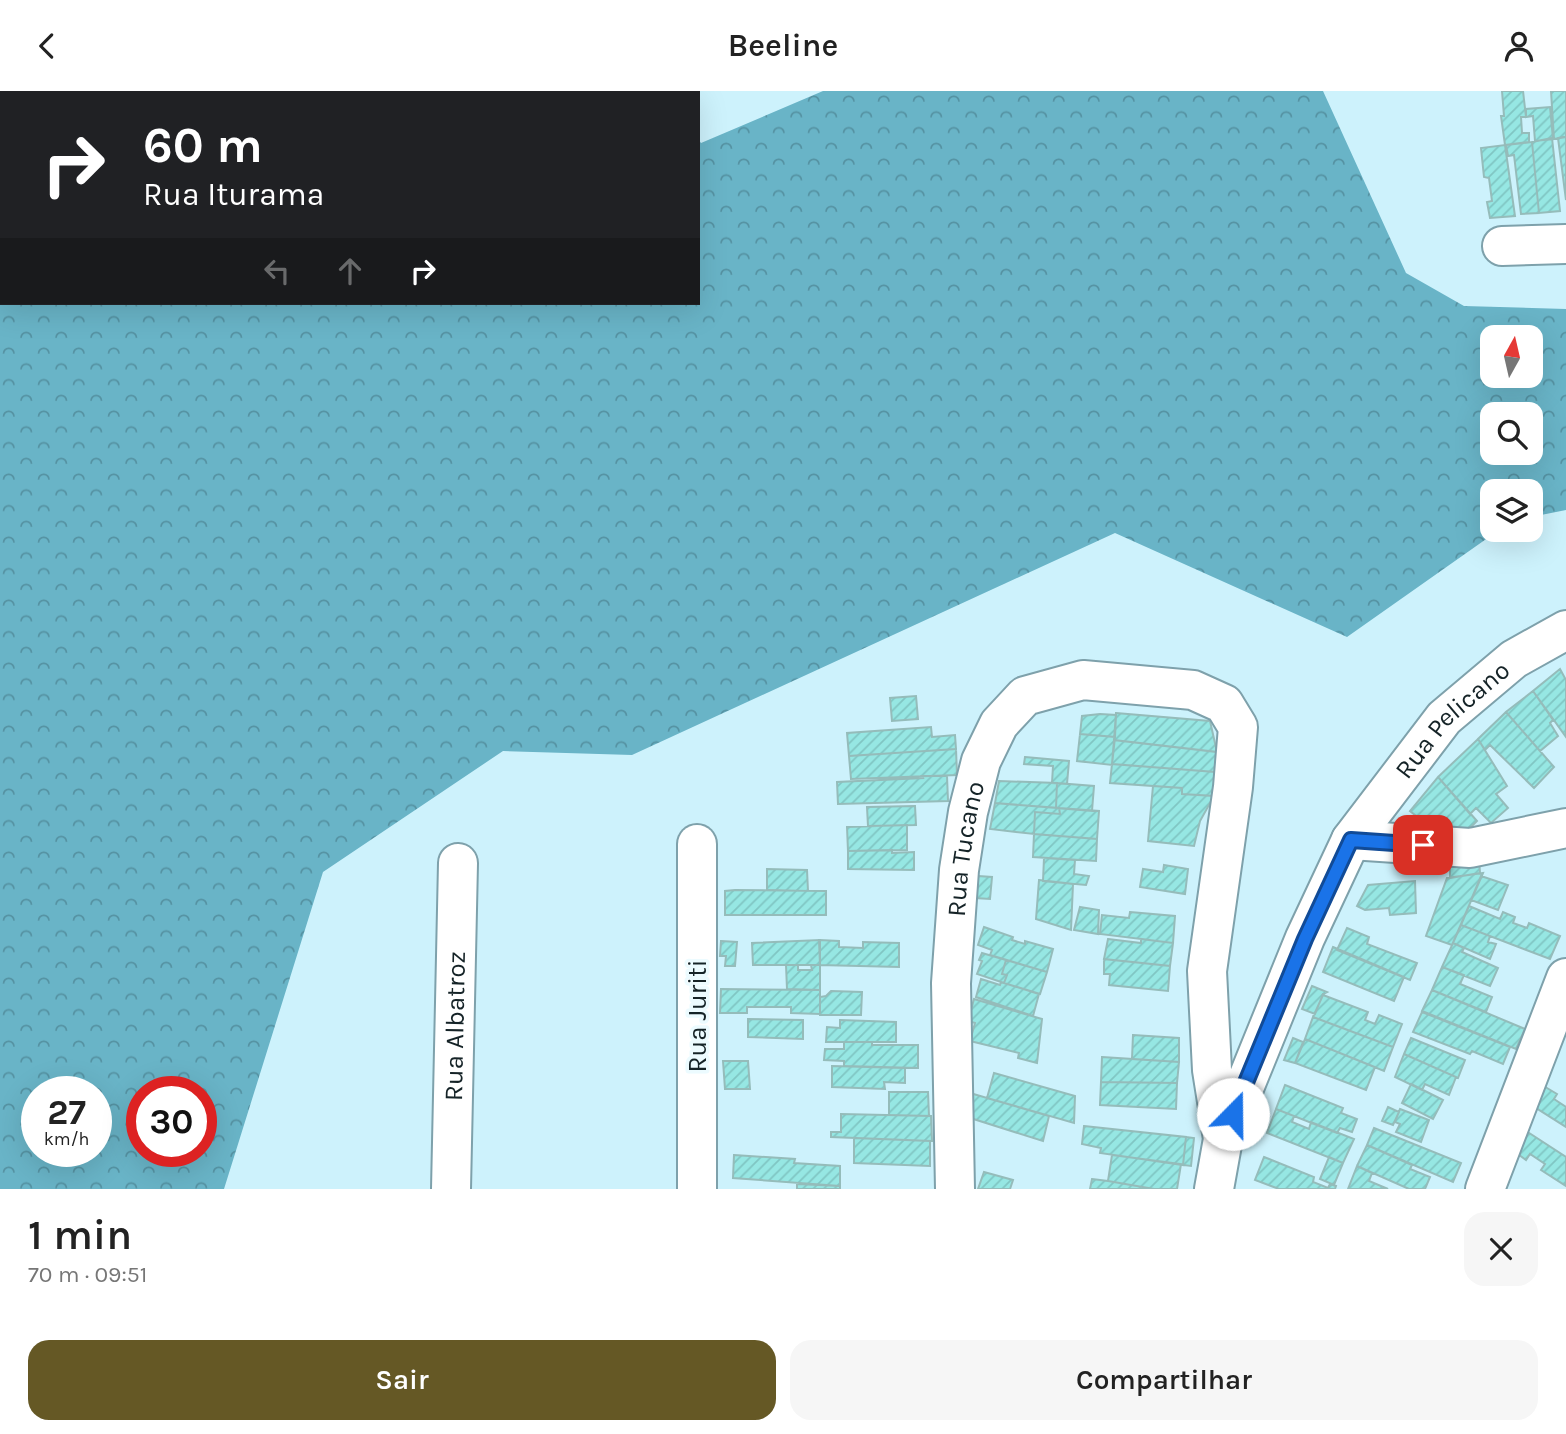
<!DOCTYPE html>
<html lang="pt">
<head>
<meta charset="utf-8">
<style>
  :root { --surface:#fff; --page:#f6f6f6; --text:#222; --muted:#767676; --accent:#655825 }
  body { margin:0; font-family:Karla,sans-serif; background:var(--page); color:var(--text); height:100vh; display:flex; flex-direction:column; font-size:26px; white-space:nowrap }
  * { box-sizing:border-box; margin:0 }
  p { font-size:23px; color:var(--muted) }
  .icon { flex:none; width:38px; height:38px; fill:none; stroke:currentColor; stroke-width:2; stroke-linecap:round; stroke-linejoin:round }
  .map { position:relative; height:1098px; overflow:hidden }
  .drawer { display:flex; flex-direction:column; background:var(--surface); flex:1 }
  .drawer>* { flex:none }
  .guide { position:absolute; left:0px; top:0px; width:700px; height:214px; box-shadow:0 7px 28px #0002; background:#202124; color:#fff; overflow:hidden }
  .needle { width:46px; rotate:8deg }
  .tools { position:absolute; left:1480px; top:234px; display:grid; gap:14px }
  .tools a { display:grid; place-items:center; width:63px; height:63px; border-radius:14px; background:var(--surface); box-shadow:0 7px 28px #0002; font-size:35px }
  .speed { position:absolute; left:21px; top:985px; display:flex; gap:14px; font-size:35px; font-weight:700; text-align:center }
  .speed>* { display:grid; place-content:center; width:91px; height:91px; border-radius:50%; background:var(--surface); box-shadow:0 7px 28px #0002; line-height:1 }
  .speed small { font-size:18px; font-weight:400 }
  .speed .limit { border:10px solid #d22; background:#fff; color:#111 }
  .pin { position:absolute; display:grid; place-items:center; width:60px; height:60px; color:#fff; margin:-30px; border-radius:14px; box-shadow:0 4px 10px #0006 }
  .me { position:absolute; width:77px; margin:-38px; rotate:22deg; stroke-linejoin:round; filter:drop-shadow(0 0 5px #0008) }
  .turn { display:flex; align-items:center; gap:24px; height:147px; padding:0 28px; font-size:32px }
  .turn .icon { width:91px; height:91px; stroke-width:2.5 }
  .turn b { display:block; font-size:49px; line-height:60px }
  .lanes { display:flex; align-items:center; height:66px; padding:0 28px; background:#0003; justify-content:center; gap:35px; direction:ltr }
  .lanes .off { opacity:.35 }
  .round { display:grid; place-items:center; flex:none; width:74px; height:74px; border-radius:21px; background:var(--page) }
  .headline { display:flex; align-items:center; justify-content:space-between; height:119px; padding:0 28px }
  h1 { font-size:42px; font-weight:600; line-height:52px }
  .primary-button { display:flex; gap:14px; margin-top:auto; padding:14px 28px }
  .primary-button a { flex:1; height:80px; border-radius:21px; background:var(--accent); color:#fff; font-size:28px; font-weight:600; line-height:80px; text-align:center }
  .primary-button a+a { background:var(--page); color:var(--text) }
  header { display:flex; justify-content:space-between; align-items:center; height:91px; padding:0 28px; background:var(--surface); font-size:32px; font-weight:600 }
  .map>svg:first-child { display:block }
  .forest { fill:url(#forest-crowns); fill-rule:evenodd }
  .building { fill:url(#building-hatch); stroke:#95bcba; stroke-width:2 }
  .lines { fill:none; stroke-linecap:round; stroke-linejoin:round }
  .minor-casing { stroke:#7ea1ab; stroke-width:42 }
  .minor { stroke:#fff; stroke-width:38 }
  .route-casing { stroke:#114b97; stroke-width:18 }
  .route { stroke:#1a73e8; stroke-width:12 }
  .labels { text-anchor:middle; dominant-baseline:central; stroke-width:7; stroke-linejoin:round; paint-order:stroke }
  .street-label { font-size:26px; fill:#152327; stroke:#ecfbff }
</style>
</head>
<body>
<header><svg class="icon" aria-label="back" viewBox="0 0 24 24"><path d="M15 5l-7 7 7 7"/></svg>Beeline<svg class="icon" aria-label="person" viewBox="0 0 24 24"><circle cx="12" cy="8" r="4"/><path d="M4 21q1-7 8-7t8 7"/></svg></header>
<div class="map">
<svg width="1566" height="1098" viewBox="0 0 1566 1098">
  <defs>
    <pattern id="forest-crowns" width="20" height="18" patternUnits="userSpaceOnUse" patternTransform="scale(1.75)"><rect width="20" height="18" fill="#69b4c7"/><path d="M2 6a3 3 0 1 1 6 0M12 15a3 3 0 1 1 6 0" fill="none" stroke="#5592a2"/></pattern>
    <pattern id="building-hatch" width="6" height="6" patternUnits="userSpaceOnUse" patternTransform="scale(1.75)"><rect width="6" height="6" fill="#96e7e3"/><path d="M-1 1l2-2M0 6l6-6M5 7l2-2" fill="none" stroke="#80c6c3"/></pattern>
  </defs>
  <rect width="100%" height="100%" fill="#cdf2fc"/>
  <!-- forest -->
  <path class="forest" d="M49,0h624l1,2h-626z
    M823,0h500l83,182 58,33 102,3v201l-35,7v-25h-38v38h6l-152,107 -232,-104 -483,222 -129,-4 -180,121 -99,317h-224v-985l2,-2v101h696v-164l3,4zM1493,247h38v38h-38zM1493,324h38v38h-38zM37,1001h59v59h-59zM142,1001h59v59h-59z"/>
  <!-- building -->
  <path class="building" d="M1502,0h21l3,26h-5l1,16h7v9l-24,3 -4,-29h3z
    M1551,0h15v46l-12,2z
    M1550,16l3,32 -18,2 -2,-25 -7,1v-8z
    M1563,46h3v63l-8,-62z
    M1552,47l8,73 -21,2 -7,-71z
    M1532,51l7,71 -18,1 -7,-59 -6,1 -2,-11z
    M1505,54l10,71 -25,2 -3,-16 5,-1 -3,-23 -5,-1 -3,-29z
    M1560,578l6,11v57l-33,-46z
    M1533,600l20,29 -3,3 8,13 -18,15 -34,-39z
    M916,605l2,23 -26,2 -2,-23z
    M1506,621l48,55 -20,21 -44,-43 -5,5 -7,-11z
    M1116,622l94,8 7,31 -103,-12z
    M1100,623l16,1 -1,22 -35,-3 2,-18z
    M931,636l1,10 23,-2 1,14 -107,7 -2,-23z
    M1080,643l35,3 -3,28 -35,-4z
    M1478,648l29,47 -11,8 12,14 -17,15 -15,-15 -6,6 -32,-37z
    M1114,649l103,12 -2,20 -103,-8z
    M956,658l1,26 -106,4 -2,-23z
    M1025,666l44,4 -2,23 -15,-1 1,-17 -29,-2z
    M1112,673l103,8 -1,24 -32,-2v-6l-72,-5z
    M922,685h25l1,25 -110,3 -1,-22 86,-4z
    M1438,686l39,44 -12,12 -36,-7 -19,-15z
    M999,690l58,2 -1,25 -61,-5z
    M1057,692l37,3 -2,25 -36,-3z
    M1153,695l29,2v6l32,2 -14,25 -6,25 -46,-5z
    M995,712l64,5 1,6 -25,-2 -1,22 -44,-5z
    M915,715l1,19 -48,1 -1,-19z
    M1059,717l40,3 -2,28 -63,-5 1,-22 25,2z
    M907,734v25l-59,1 -1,-24z
    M1034,743l63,5 -1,22 -63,-4z
    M892,759v3l22,-1v18l-66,-1v-18z
    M1044,767l31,2 -1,14 15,2 -3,9 -43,-4z
    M1479,768l1,14 -30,5v-15z
    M1164,774l24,4 -3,25 -45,-7 3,-18 20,3z
    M767,778l40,1 1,21 -41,-1z
    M1483,782l-31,72 -26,-9 21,-58z
    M978,785l14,1 -2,22 -15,-1z
    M1481,785l27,9 -10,25 -27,-10z
    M1039,789l34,4 -2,46 -35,-11z
    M1415,790l1,32 -26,2 -1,-7 -24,2 -8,-4 11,-21z
    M735,799l91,1v24h-101v-24z
    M1469,815l31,13 3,-7 12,5 -2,6 14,5 2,-5 31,13 -10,23 -89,-34z
    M1080,816l19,3 -1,24 -24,-4z
    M1130,821l45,4 -2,27 -73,-9 2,-19 27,3z
    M1461,834l29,11 -2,6 8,2 -6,15 -37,-16z
    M984,836l29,10 -1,3 13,4v-3l28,8 -6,23 -57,-17 2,-5 -14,-5z
    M1347,837l22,9 -2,7 50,19 -7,17 -73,-30z
    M1108,848l33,4v-4l32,4 -3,23 -66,-7z
    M819,849l20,1v6l24,1v-6l36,1v24l-79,-2z
    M820,849v25h-67l-1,-22z
    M721,850l16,1 -2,24h-10l1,-10h-6z
    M1453,852l11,5 -2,4 36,16 -8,18 -48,-19z
    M1333,856l71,30 -10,24 -71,-29z
    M982,862l24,7 -4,14 5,1 -3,8 -27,-9 5,-13 -3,-1z
    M1104,868l66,7 -2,25 -59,-6 1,-11h-6z
    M1006,869l41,12 -7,22 -36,-11 3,-8 -5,-1z
    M786,874h12v5h14l-1,-5h9v25l-33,-1z
    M1442,876l22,8 -4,9 32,13 -6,15 -54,-22z
    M981,888l19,6 1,-3 38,12 -6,22 -57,-19z
    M1312,895l15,6 -4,2 -8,20 -13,-5z
    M721,898l99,1v24l-29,-1v-6h-44v6h-27z
    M1432,899l93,39 -9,20 -94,-38z
    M831,900l31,1 -1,23h-41v-18l6,-1z
    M1323,904l45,17 -3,8 10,4 4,-9 23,9 -9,23 -80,-30z
    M974,908l68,20 -5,44 -19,-5 1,-5 -49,-12 5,-18 -7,-2z
    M1422,921l88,35 -7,17 -31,-13 -2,3 -57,-22z
    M1313,926l80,30 -9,24 -79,-32z
    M748,928l55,1v19l-55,-2z
    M840,929l56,2v20h-70l1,-15 13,1z
    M1133,944l46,3v24l-47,-3z
    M1293,947l10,4 -8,21 -11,-3z
    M1411,947l54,22 -7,18 -54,-24z
    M1305,948l70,28 -9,23 -71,-27z
    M844,951h28v3h46v23l-74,-2v-5l-20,-1 1,-11h19z
    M1404,963l52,23 -7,18 -24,-11 -3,6 -27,-13z
    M1102,966l77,5 -2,21 -76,-1z
    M723,970h25l2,28h-25z
    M832,975l73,2v15l-21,-1 1,7 -53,-2z
    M994,982l81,23 -1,27 -87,-25z
    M1101,991l76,1 -1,26 -76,-4z
    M1411,993l32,16 -10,19 -31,-16z
    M1285,994l58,23 -2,5 16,6 -5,13 -12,-4 -3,5 -61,-24z
    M1542,994l15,9 -3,5 12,8v20l-33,-21z
    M889,1001h39l1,24 -40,-1z
    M970,1002l79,23 -6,25 -79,-25z
    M1388,1016l11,5 -6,13 -11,-4z
    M1276,1018l18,7 -2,6 17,7 2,-7 43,17 -11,24 -76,-30z
    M1400,1018l29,11 -8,22 -25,-10 4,-8 -5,-2z
    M841,1023l90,2 1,25 -101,-4v-5h10z
    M1084,1035l102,11 -3,28 -83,-12 1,-5 -19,-4z
    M1374,1037l87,35 -8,19 -86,-37z
    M1523,1038l43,28v29l-25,-16 4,-6 -15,-10 -4,6 -11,-8z
    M1186,1046l8,1 -3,28 -8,-1z
    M854,1047l76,3v25l-76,-3z
    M1367,1054l45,20 -2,4 20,8 -5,12h-16l-52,-23z
    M734,1064l61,4 -1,4 46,3v20l-107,-8z
    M1112,1064l69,9 -4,25h-23l-46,-8z
    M1264,1066l50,20 -1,5 15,6 2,-4 6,2 -1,3h-56l-24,-9z
    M1329,1066l14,6 -9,22 -14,-6z
    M1357,1075l15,7 -3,8 19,8h-40z
    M984,1081l29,8 -3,9h-32z
    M1092,1088l16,2 46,8h-64z
    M797,1093l43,2v3h-43z"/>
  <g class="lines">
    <defs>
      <g id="minor">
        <path d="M1502,155l64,-2"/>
        <path d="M1351,749l119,8 96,-20"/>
        <path d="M697,753v345"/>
        <path id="s1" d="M1224,1046l81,-199 46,-98 93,-122 70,-59 52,-29"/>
        <path id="s2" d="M451,1098l7,-326"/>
        <path id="s3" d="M955,1098l-4,-206 8,-113 9,-58 13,-51 18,-37 26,-28 58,-16 110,10 31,14 14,23 -5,60 -26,184 5,99 11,69 -9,50"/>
        <path d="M1485,1098l81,-211"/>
      </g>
    </defs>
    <!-- minor casing -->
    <use href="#minor" class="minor-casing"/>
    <!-- minor -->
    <use href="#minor" class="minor"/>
  </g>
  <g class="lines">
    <defs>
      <path id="route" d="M1233,1023l72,-175 46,-99 72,5"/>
    </defs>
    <!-- route casing -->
    <use href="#route" class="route-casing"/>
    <!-- route -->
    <use href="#route" class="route"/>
  </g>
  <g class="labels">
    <!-- street labels -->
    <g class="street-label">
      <text stroke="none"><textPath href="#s1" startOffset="481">Rua Pelicano</textPath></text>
      <text stroke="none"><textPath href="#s3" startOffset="341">Rua Tucano</textPath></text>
      <text transform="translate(697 925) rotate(-90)">Rua Juriti</text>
      <text stroke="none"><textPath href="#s2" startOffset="163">Rua Albatroz</textPath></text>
    </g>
  </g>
</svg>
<div class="tools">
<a><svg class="needle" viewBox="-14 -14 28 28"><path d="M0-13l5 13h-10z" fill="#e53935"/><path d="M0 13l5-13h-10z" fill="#767676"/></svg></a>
<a><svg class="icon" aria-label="search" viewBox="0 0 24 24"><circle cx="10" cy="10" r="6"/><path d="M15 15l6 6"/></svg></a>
<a><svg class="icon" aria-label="layers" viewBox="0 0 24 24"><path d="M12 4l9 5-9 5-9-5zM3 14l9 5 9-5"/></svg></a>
</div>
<div class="speed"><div>27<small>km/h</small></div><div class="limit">30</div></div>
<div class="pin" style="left:1423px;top:754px;background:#d93025"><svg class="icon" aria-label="arrive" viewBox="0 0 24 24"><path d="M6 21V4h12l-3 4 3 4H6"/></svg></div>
<svg class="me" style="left:1233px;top:1023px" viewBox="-20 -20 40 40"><circle r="19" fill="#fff"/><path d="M0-13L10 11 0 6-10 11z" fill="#1a73e8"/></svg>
<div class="guide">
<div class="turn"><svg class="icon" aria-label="right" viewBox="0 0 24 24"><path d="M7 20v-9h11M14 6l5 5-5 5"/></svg><div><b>60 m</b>Rua Iturama</div></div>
<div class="lanes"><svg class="icon off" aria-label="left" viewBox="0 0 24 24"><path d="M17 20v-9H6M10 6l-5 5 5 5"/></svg><svg class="icon off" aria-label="ahead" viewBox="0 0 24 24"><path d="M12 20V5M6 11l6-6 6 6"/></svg><svg class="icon" aria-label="right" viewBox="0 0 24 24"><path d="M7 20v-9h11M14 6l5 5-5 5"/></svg></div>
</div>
</div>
<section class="drawer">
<div class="headline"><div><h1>1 min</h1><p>70 m · 09:51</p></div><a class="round"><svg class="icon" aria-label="close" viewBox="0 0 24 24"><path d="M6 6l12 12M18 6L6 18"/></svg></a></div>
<div class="primary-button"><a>Sair</a><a>Compartilhar</a></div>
</section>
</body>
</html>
